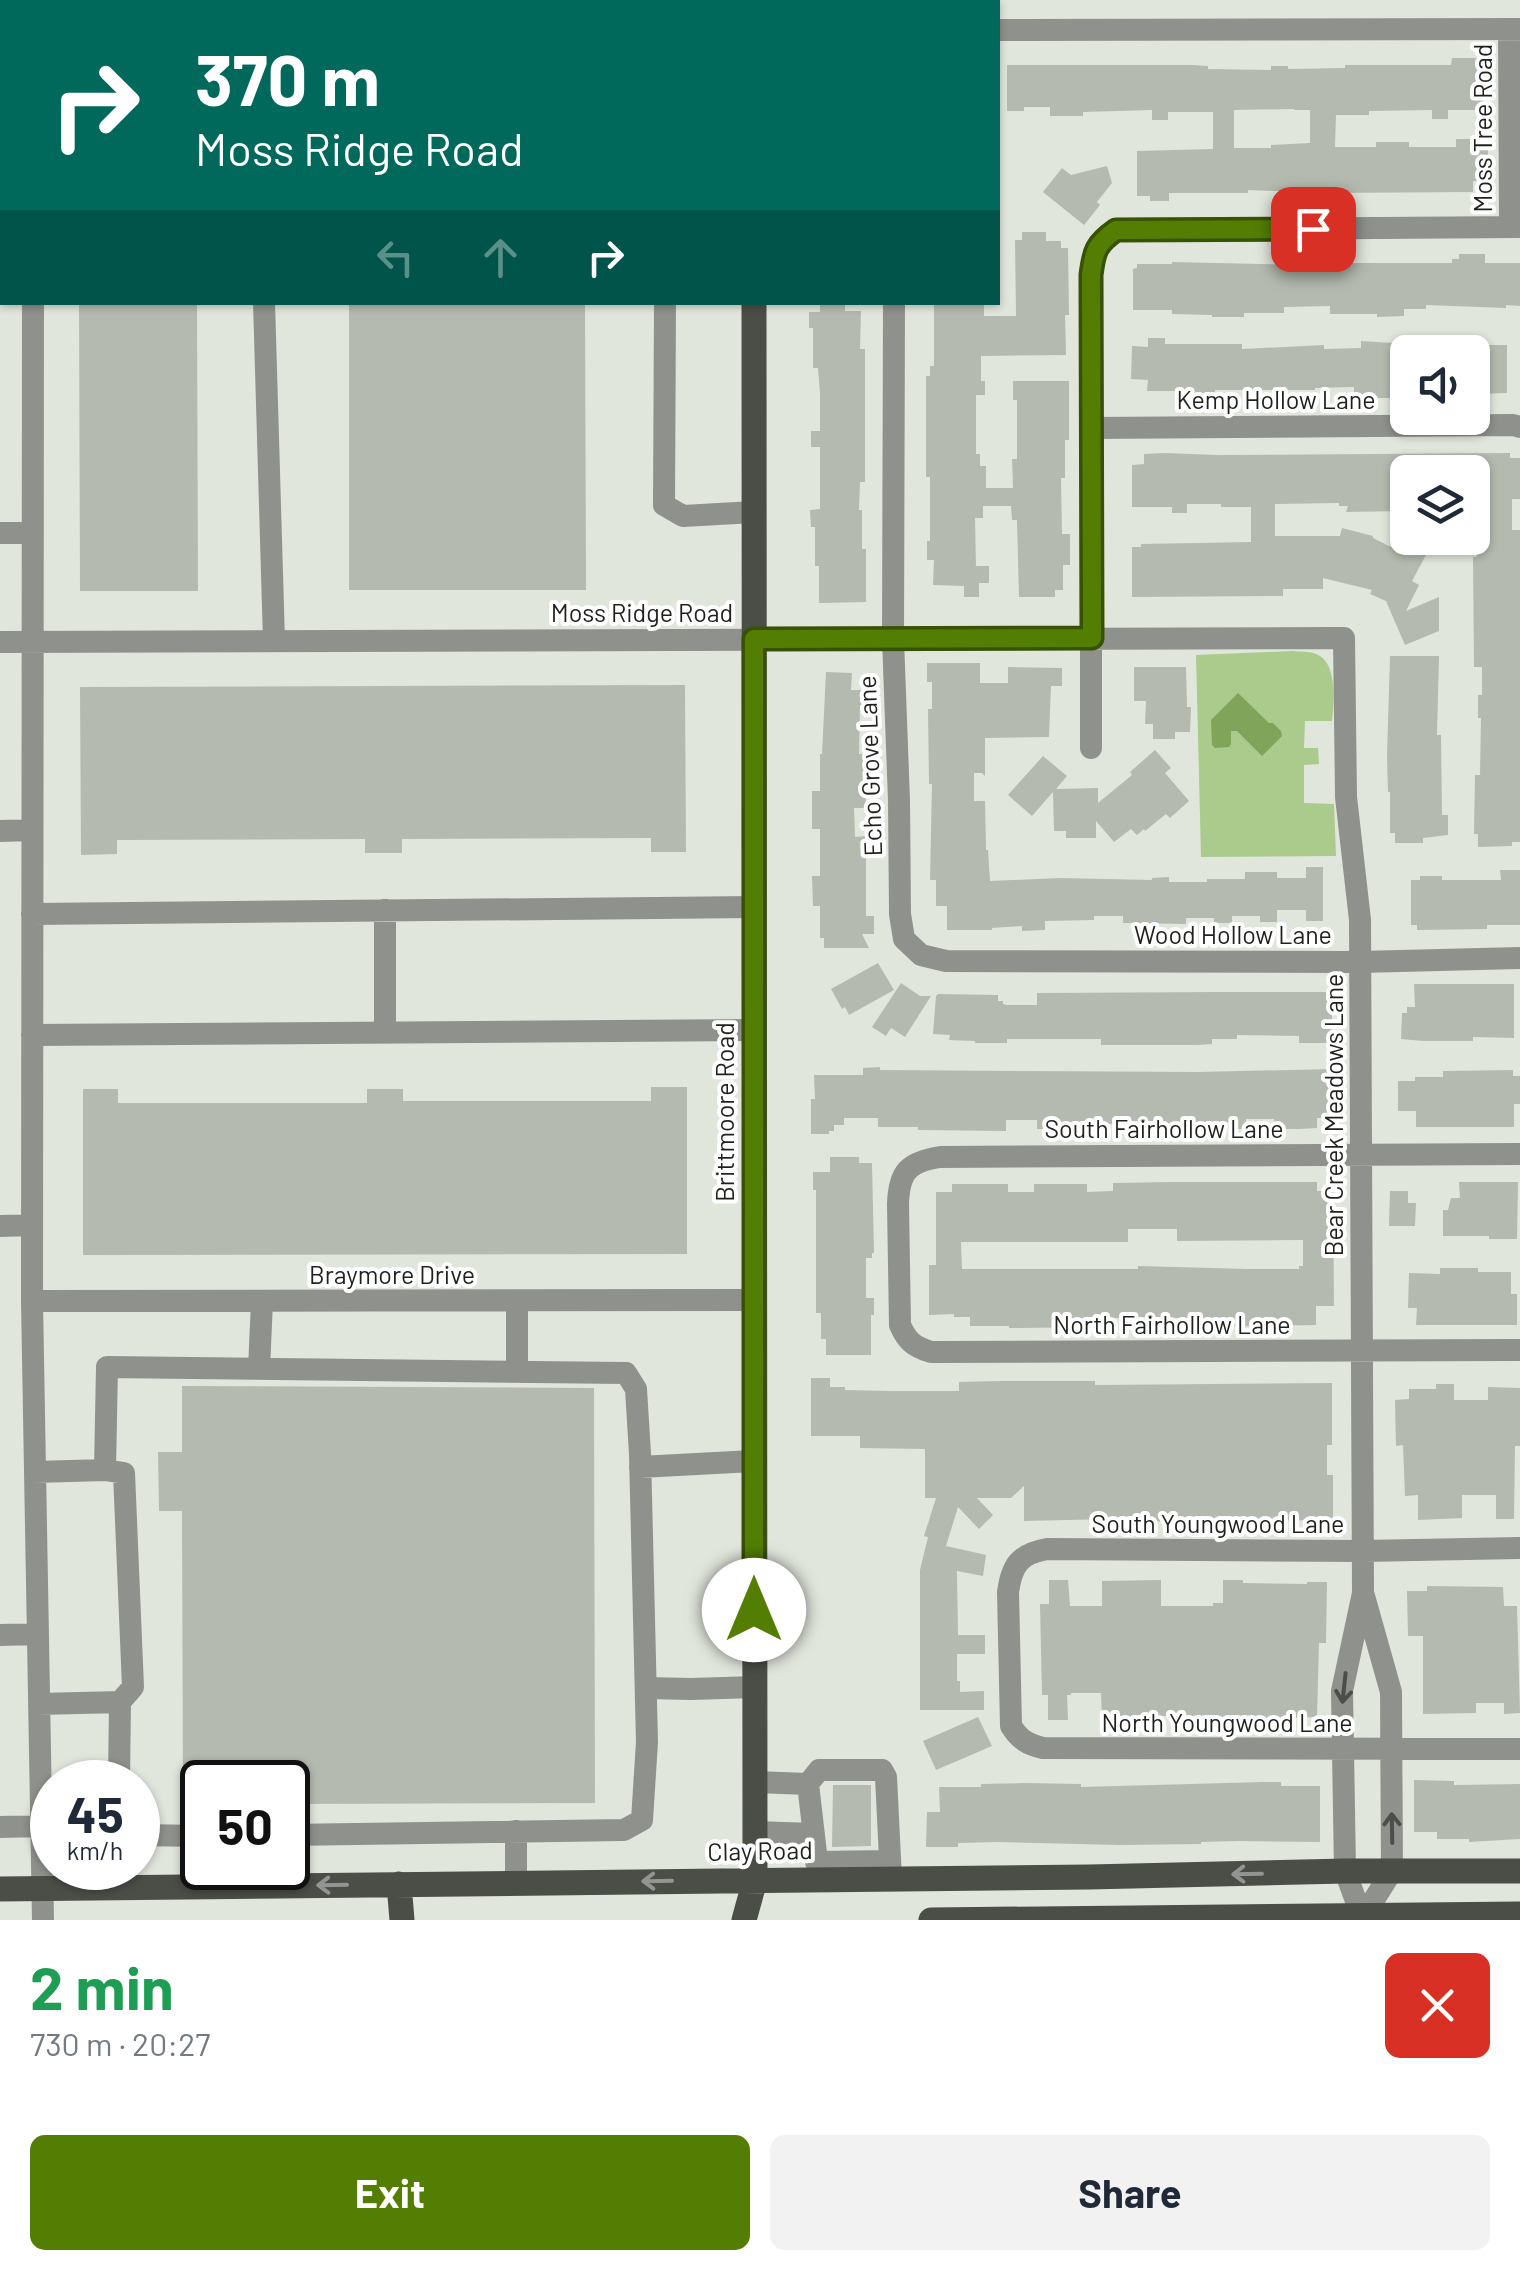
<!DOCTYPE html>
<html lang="en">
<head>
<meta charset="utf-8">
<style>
  :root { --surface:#fff; --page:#f2f2f3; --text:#1f2937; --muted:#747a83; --accent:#537e03 }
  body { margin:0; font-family:Barlow,sans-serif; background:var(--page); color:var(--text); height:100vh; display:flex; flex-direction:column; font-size:38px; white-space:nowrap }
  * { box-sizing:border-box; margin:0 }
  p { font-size:32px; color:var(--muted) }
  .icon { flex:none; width:55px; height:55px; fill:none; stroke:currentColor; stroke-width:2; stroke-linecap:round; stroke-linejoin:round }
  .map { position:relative; height:1920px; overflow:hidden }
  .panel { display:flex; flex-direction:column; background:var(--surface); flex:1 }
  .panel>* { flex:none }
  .top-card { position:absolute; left:0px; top:0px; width:1000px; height:305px; box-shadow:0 2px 8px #0004; background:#00695c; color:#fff; overflow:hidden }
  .controls { position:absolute; left:1390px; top:335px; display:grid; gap:20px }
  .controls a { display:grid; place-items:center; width:100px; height:100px; border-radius:15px; background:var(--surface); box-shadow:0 2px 8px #0004; font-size:50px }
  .speed { position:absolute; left:30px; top:1760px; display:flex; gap:20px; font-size:50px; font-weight:700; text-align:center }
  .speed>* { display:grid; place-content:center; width:130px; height:130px; border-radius:50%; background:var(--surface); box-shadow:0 2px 8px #0004; line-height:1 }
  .speed small { font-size:25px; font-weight:400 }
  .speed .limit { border:5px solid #111; border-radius:15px; background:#fff; color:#111 }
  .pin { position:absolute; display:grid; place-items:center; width:85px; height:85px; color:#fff; margin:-42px; border-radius:20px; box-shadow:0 5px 15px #0006 }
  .me { position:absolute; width:110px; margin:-55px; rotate:0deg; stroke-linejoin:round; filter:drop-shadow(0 0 8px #0008) }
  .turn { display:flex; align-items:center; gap:35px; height:210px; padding:0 30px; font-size:45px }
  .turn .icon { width:130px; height:130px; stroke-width:2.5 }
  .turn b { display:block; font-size:70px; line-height:85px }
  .lanes { display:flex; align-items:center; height:95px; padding:0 30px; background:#0003; justify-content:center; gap:50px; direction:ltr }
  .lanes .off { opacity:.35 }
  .round { display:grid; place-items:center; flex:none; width:105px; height:105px; border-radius:15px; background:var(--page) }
  .headline { display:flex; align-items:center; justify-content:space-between; height:170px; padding:0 30px }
  h1 { font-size:60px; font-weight:700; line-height:75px; color:#1e9e55 }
  .cta { display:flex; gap:20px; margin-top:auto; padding:20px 30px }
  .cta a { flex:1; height:115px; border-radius:15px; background:var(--accent); color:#fff; font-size:40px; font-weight:700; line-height:115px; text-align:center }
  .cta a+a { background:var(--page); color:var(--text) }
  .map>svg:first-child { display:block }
  .green { fill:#abcb8c }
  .water { fill:#81a45b }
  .building { fill:#b4baaf; fill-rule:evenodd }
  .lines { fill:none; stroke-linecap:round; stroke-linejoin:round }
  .minor { stroke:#8f918d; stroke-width:22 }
  .major { stroke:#4a4e47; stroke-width:25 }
  .oneway { stroke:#4c4e4a }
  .oneway2 { stroke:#929591 }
  .route-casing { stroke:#365202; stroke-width:25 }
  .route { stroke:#537e03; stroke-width:18 }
  .labels { text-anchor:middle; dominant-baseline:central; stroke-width:8; stroke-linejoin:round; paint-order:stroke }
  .street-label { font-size:25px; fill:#1f211d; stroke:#fff }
</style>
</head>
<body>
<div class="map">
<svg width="1520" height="1920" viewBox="0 0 1520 1920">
  <rect width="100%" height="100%" fill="#e1e6dc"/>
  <!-- green -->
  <path class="green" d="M1292,651c7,1 18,0 24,3 22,8 18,48 16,67h-27l-1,27h14l1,16 -15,1v38l30,1 2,52 -135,1 -5,-202z"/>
  <!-- water -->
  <path class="water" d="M1238,693l31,30h4l8,8 1,5 -20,20 -25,-25h-6v13l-2,3 -14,1 -3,-3 -1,-25z"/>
  <!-- building -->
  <path class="building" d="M1452,58h25v4h6v10h11v20h-10l-1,15h-8v3h-27v9h-16v-9l-63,1v4h-33l-1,32h41v-5h33v5h47v-8h15v10h17v32h-15v11l-147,1 -78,-3v3h-79v8h-19v-5h-13v-45l76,-2v-37h-45v8h-16v-10l-69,2v4h-33v-9h-26v4h-17v-46h185l16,1v3l63,1v-4h17v3l57,-1v-3h106zM1294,109v1h16v33l-39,2v3h-37v-38z
    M1107,166l5,17 -15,19 3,3 -16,20 -41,-33 19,-24 9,7z
    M1022,232h24v9h15v7h7l1,67h-4l1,40 -85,1v25h4v14h-9v59h4v12h6v22h27l-1,-29h5v-59h-4v-19h56v59h-4v38h-4l1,56h8v31h-7v25h-8v7h-36l-2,-77h-5l-1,-14h-28v12h-8l1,48h13v17h-10v14h-15v-11l-31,-1 1,-25h-7v-19h3v-64h-4v-101h4v-10h4v-64h50v14h32l-1,-76h7z
    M1459,254h26v9h35v43l-14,-1v3l-80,-3v4h-22v7l-27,1v-3h-47v-8l-46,1v6h-40v4h-32v-2l-40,-1v-4h-39v-41l4,-1v-4h35v-2l135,3 36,-2h109v-4h7z
    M79,302h118l1,289h-118z
    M349,302h236l1,288h-237z
    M820,302h25v9h16l-1,38h5v133h-5l-1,28h3v39h4v53l-47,1v-37h-4v-39h-4l-1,-17 10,-1v-62h-9v-16h9v-38l-2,-25h-5v-40h-4v-16h11z
    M1148,338h17v6h77v5l82,-4v4l37,-1v-7l47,3v54h-54v-11l-39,1v2h-100v9h-19v-4h-10v-4h-39l1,-11 -17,-1 1,-33 16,1z
    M1485,345h22v48l-31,1v-47h9z
    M1164,453l54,2 292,-2v5h10v41h-8v31h8v312h-8v4l-34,1v-13h-4l1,-59h5l1,-57h-3v-23h4v-28h-8l-1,-110h4v-51h-5v-34h-67v39l-59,1 2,-6h-9v-3l-64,1v32h65l2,-8 31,8v2l34,17 5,-9 15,7 -15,28 7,4 -13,26 33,-14v34l-34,14 -19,-44 -16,-7 2,-4 -49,-12v11h-40v7l-151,1v-50h9v-3l110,-2v-35h-30v-3h-34v9h-15v-6h-40v-42l12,-1v-10z
    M1390,656h49l-2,79h4l1,80h6v20l-25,3v5h-28v-10h-5v-41h-2l-1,-36z
    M927,663h53v20h28v-16l54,1v18h-11l-2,51 -64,1v38l-3,-3h-8v28h11l1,49h2l2,31 70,-3 92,2v-2l17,-1v5h38v-3h38v-7h32v6h29v-11h17v54h-17v-11h-29v12h-17v-6h-28v7h-18v-5h-28v6l-63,-1v-7h-29v4l-49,1v9l-23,1v-5l-30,2v2h-45v-24h-11v-26h-6l2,-96h-3l-1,-75h4v-27h-5z
    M1134,667h52l1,40h4l-1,25h-15v7h-22v-15h-8l1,-23h-12z
    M826,672l26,1 -1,17h13l-1,15h-3l-1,49h7l1,33 -2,21h-11l1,29 11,-1v80h8v18h-12l7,14h-45v-10h-4v-32h-7l-1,-30h8v-47h-8v-38h8v-37h2z
    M685,685l1,167h-35v-14l-249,1v14h-37v-14l-248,1v14l-36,1 -1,-168z
    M1155,750l16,18 -6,5 24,28 -19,17 -4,-4 -21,17 -1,-2 -7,6 -6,-6 -17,13 -18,-21v17h-30v-7h-12l-1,-39 -21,24 -24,-21 35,-39 24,20 -11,13 42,-1v15l34,-28 -2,-3z
    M1500,870h20v55h-33v4l-70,1v-5h-6v-45h9v-4h22v4h59z
    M878,963l16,27 -45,25 -4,-8 -3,2 -11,-20z
    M901,983l19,13h11l-26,41 -14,-9 -5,8 -14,-9z
    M1414,984h100v54l-41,-1v4h-50l-22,-2 1,-26h5v-6h8z
    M1220,992h112v51h-33v-7l-62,-1v4h-25v5l-15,1h-96v-6h-94v4h-32v-2l-26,-1 1,-5 -17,-1 3,-38 2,-2 60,1v6h5v3l4,1h30v-12z
    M880,1067v3l141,1 177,1 134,-3v49h-15v10l-18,1h-25v-10h-28v10l-84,-1v-2l-46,2v-4l-61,-1v6h-18v-9h-31v11l-88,-1v-3h-40v-9h-34v7h-10v6h-5v3h-18v-35h4l-1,-24h49v-7z
    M1513,1070v6h7v28h-6v23h-98v-16h-18v-30h17v-4h28v-6z
    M651,1087h36v167l-604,1v-166h35v14h249v-14h36v12h248z
    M830,1157h29v6h13l2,90h-2v5h-6v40h8v17h-3v40h-45v-16h-5v-26h-5v-123h-3v-18h17z
    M1171,1182h146v9h16l1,115h-18v19l-123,2v-9h-28v9h-18v-9h-38v9l-100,1v-2h-39v-9h-16v-3l-25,1v-50h7v-73h16v-8h56v8h26v-8h53v8l26,-1v-8zM1128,1229h49v12l126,-1v26h-4v3h-51l-110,-3v3h-176l-1,-27h167z
    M1459,1182h59l-1,57h-28v-3h-46v-26h5l3,-12h9z
    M1390,1191h18v12h8l-1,23h-26z
    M1440,1268h38v4h33v22h6v31h-101l1,-17h-9l1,-35 31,1z
    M811,1378h19v9h15v3l45,1h69v-9l39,-1h97v4l237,-2v62h-5v30h6v47h-19v-2l-122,3 -66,-3v2l-16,1v-4l-86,2v-35l-13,12h-34l16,17 -14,14 -21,-22 -12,39 40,9 -3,21 -26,-5 1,64h27v19h-28v27h3v11l24,-1v19h-64v-140l8,-33 -4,-1 12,-38h-11v-49l-65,-1v-12h-49z
    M1436,1384h18v16h34v-13l32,1v58h-5l-1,73h-18v-24h-34v23l-44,2v-25l-13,1 -2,-51 -7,1 -1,-46 14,-1v-10h27z
    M182,1386l412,2 1,415 -307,1v-22h-86v22h-19l-1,-293h-23l-1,-59h24z
    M1049,1580h19l2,26h32v-25l59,-1v26h52v-3h10v-23h20v3l64,1v-2h20l-1,61h-7l-2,74 -95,3v-4h-61v5l-59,-1 -1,-27h-30v2h-4l1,25h-20v-25h-6l-2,-91h9z
    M1427,1586l76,1 1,19h13l3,107 -16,1v-11h-28v10l-53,1v-78h-15l-1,-45h20z
    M978,1717l14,29 -56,24 -13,-29z
    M1414,1780l40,1v4l66,-1v55l-51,3v-3h-32v-7h-23z
    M1263,1782h18v4h39v56l-82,-1 -37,1v2l-81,1 -122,-3 -40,1v4h-32l1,-35h13l-1,-25h42v-3l43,-1 57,1v3z
    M833,1785h38v61l-39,1z"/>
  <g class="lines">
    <!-- minor -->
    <path class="minor" d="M35,2v-2
      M96,2v-2
      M1509,29l1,198
      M998,30l522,-1
      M0,43h2
      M0,160h2
      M33,302l-1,999 11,619
      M264,302l10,339
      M665,302l-1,203 19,11 71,-4
      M894,302l-1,337 6,162 1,113 4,25 17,16 25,6 414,1 160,-4
      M1091,428l422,-3 7,2
      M0,533h32
      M0,642l1344,-4 2,159 14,123 3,673 -21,98 3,180 18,49
      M1091,748v-473c3,-24 5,-31 25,-45l404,-3
      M0,831l32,-1
      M385,910v122
      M32,914l722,-7
      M32,1035l722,-5
      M1520,1154l-580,3c-32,5 -41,15 -42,47l2,121c7,16 14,22 31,27l589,-2
      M0,1226l32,-1
      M32,1301l721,-1
      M259,1369l3,-68
      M517,1372v-71
      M640,1467l113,-6
      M35,1472l70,-2
      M1520,1548l-157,3 -316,-2c-27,5 -35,15 -39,43l3,134c9,14 16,18 32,22l477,1
      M0,1635l37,-1
      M646,1688l45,1 64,-2
      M39,1704l81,-2
      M119,1782l1,-80 13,-15 -9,-214 -19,-3 2,-103 519,6 10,16 4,65 7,288 -5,78 -18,10 -336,5
      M755,1782l53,2 11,-14h63l4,7 5,102
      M808,1784l11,95
      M0,1827l41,-1
      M516,1831v52
      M755,1832l59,2
      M138,1835l64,1
      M816,1862l74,-1
      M1363,1917l29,-46 -1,-179 -27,-96"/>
    <!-- major -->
    <path class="major" d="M752,0l1,2
      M399,1884l3,36
      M0,1889l1089,-12 256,-6h175
      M744,1920l11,-40 -1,-1578
      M931,1920l589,-6"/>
  </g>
  <!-- one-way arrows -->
  <defs><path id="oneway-shaft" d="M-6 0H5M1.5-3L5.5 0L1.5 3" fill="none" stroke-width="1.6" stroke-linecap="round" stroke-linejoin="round" transform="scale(2.5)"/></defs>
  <g class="oneway">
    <use href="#oneway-shaft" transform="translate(1344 1688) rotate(96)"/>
    <use href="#oneway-shaft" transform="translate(1392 1828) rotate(-91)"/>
  </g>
  <g class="oneway2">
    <use href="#oneway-shaft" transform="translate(1247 1874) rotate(179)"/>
    <use href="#oneway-shaft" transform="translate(657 1881) rotate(179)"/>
    <use href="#oneway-shaft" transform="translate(332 1885) rotate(179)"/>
  </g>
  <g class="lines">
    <defs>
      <path id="route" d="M754,1610v-971l338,-1 -1,-363c3,-24 5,-31 25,-45l197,-1"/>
    </defs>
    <!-- route casing -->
    <use href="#route" class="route-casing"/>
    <!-- route -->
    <use href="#route" class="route"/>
  </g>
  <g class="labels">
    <!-- street labels -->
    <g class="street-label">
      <text transform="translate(1482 128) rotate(-90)">Moss Tree Road</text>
      <text x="1276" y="399">Kemp Hollow Lane</text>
      <text x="642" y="612">Moss Ridge Road</text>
      <text transform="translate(869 766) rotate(-92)">Echo Grove Lane</text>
      <text x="1233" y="934">Wood Hollow Lane</text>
      <text transform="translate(724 1112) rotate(-90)">Brittmoore Road</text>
      <text transform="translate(1333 1115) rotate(-90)">Bear Creek Meadows Lane</text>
      <text x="1164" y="1128">South Fairhollow Lane</text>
      <text x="392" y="1274">Braymore Drive</text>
      <text x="1172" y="1324">North Fairhollow Lane</text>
      <text x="1218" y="1523">South Youngwood Lane</text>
      <text x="1227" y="1722">North Youngwood Lane</text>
      <text transform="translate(760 1850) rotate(-1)">Clay Road</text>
    </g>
  </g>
</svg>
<div class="controls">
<a><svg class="icon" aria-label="sound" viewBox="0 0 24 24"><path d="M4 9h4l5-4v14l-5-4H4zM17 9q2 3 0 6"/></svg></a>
<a><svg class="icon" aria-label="layers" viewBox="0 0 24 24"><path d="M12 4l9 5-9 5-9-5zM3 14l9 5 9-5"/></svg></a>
</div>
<div class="speed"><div>45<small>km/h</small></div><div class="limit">50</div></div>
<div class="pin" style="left:1313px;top:229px;background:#d93025"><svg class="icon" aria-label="arrive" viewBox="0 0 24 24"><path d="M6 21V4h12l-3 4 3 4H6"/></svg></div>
<svg class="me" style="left:754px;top:1610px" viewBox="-20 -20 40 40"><circle r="19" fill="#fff"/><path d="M0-13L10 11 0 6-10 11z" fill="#537e03"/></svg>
<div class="top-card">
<div class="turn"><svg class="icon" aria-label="right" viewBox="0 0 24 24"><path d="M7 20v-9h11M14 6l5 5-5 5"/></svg><div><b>370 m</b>Moss Ridge Road</div></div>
<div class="lanes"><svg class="icon off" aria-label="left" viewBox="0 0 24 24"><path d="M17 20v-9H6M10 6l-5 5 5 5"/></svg><svg class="icon off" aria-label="ahead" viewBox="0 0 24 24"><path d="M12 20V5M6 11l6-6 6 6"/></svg><svg class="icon" aria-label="right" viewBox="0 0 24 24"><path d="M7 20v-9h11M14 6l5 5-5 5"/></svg></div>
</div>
</div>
<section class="panel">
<div class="headline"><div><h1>2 min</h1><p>730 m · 20:27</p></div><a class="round" style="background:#d93025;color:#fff"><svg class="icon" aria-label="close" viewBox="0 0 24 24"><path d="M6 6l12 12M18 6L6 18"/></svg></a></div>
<div class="cta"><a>Exit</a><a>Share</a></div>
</section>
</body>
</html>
